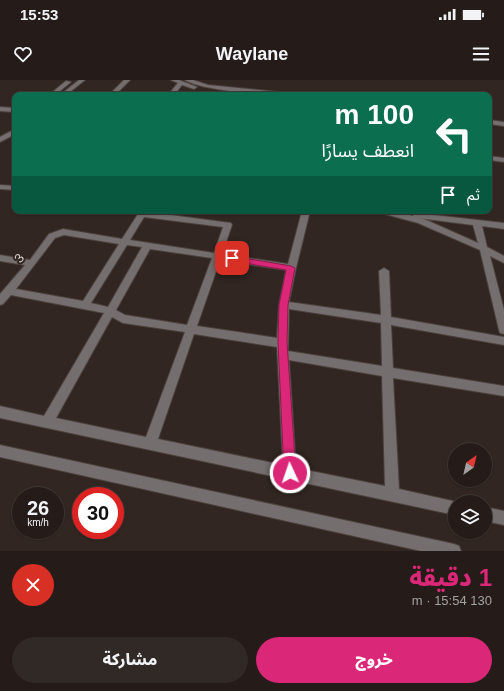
<!DOCTYPE html>
<html lang="ar">
<head>
<meta charset="utf-8">
<style>
  :root { --surface:#251c19; --page:#312926; --text:#f1f3f6; --muted:#a3a1a2; --line:#423a38; --accent:#db2777 }
  body { margin:0; font-family:Helvetica,"Noto Sans Arabic",sans-serif; background:var(--page); color:var(--text); direction:rtl; height:100vh; display:flex; flex-direction:column; font-size:15px; white-space:nowrap }
  * { box-sizing:border-box; margin:0 }
  p { font-size:13px; color:var(--muted) }
  .icon { flex:none; width:22px; height:22px; fill:none; stroke:currentColor; stroke-width:2; stroke-linecap:round; stroke-linejoin:round }
  .map { position:relative; height:471px; overflow:hidden; direction:ltr }
  .drawer { display:flex; flex-direction:column; background:var(--surface); flex:1 }
  .drawer>* { flex:none }
  .guide { position:absolute; left:12px; top:12px; width:480px; height:122px; border-radius:8px; box-shadow:0 1px 3px #0004,0 0 0 1px var(--line); direction:rtl; background:#0b6e4f; color:#fff; overflow:hidden }
  .needle { width:26px; rotate:34deg }
  .fabs { position:absolute; left:448px; top:363px; display:grid; gap:8px }
  .fabs a { display:grid; place-items:center; width:44px; height:44px; border-radius:50%; background:var(--surface); box-shadow:0 1px 3px #0004,0 0 0 1px var(--line); font-size:20px }
  .speed { position:absolute; left:12px; top:407px; display:flex; gap:8px; font-size:20px; font-weight:700; text-align:center }
  .speed>* { display:grid; place-content:center; width:52px; height:52px; border-radius:50%; background:var(--surface); box-shadow:0 1px 3px #0004,0 0 0 1px var(--line); line-height:1 }
  .speed small { font-size:10px; font-weight:400 }
  .speed .limit { border:6px solid #d22; background:#fff; color:#111 }
  .pin { position:absolute; display:grid; place-items:center; width:34px; height:34px; color:#fff; margin:-17px; border-radius:8px; box-shadow:0 2px 6px #0006 }
  .me { position:absolute; width:44px; margin:-22px; rotate:357deg; stroke-linejoin:round; filter:drop-shadow(0 0 3px #0008) }
  .turn { display:flex; align-items:center; gap:14px; height:84px; padding:0 12px; font-size:18px }
  .turn .icon { width:52px; height:52px; stroke-width:2.5 }
  .turn b { display:block; font-size:28px; line-height:34px }
  .then { display:flex; align-items:center; height:38px; padding:0 12px; background:#0003; gap:8px; font-size:15px }
  .round { display:grid; place-items:center; flex:none; width:42px; height:42px; border-radius:21px; background:var(--page) }
  .headline { display:flex; align-items:center; justify-content:space-between; height:68px; padding:0 12px }
  h1 { font-size:24px; font-weight:800; line-height:30px; color:var(--accent) }
  .button { display:flex; gap:8px; margin-top:auto; padding:8px 12px }
  .button a { flex:1; height:46px; border-radius:24px; background:var(--accent); color:#fff; font-size:16px; font-weight:800; line-height:46px; text-align:center }
  .button a+a { background:var(--page); color:var(--text) }
  .status { display:flex; justify-content:space-between; align-items:center; height:28px; padding:0 20px; background:var(--surface); direction:ltr }
  .status svg { height:11px; fill:currentColor }
  header { display:flex; justify-content:space-between; align-items:center; height:52px; padding:0 12px; background:var(--surface); font-size:18px; font-weight:800 }
  .map>svg:first-child { display:block }
  .lines { fill:none; stroke-linecap:round; stroke-linejoin:round }
  .minor-casing { stroke:#4c413d; stroke-width:2 }
  .minor { fill:#756e6f; fill-rule:evenodd }
  .route { fill:#db2777; stroke:#8e194d }
  .labels { text-anchor:middle; dominant-baseline:central; stroke-width:4; stroke-linejoin:round; paint-order:stroke }
  .street-label { font-size:13px; fill:#d8d1cd; stroke:#312621 }
</style>
</head>
<body>
<div class="status"><b>15:53</b><svg viewBox="0 0 49 12"><path d="M0 12V9h3v3zM5 12V6h3v6zM10 12V3h3v9zM15 12V0h3v12zM26 1h20v11H26zM47 4h2v5h-2z"/></svg></div>
<header><svg class="icon" aria-label="menu" viewBox="0 0 24 24"><path d="M4 6h16M4 12h16M4 18h16"/></svg>Waylane<svg class="icon" aria-label="heart" viewBox="0 0 24 24"><path d="M12 20l-8-8c-3-5 5-10 8-4 3-6 11-1 8 4z"/></svg></header>
<div class="map">
<svg width="504" height="471" viewBox="0 0 504 471">
  <rect width="100%" height="100%" fill="#312621"/>
  <g class="lines">
    <defs>
      <path id="minor" d="M79,0h6l-19,15h-6z
        M124,0h6l-15,15h-6z
        M171,0h8l18,7 -3,2 -12,-4 -8,10h-6l10,-12z
        M185,0h8l15,5 80,8 3,2c-23,0 -88,-4 -106,-15z
        M66,1l5,1 -16,13h-6z
        M0,27l15,1v4l-15,-1z
        M489,40l15,2v4l-15,-2z
        M15,49v5l-15,8v-5z
        M489,76l15,2v4l-15,-2z
        M0,105l15,1v4l-15,-1z
        M140,131l91,12 1,2 -10,29 66,10 14,-53h8l-14,57 -7,34 92,13 -2,-44 5,-3 5,3 2,46 113,20v8l-113,-20 2,43 111,18v10l-111,-18 6,111 58,13h-2v13l-455,-97v-12l44,10 60,-103 -93,-18 -8,9 -3,1v-11l25,-29 -25,-4v-6l30,5 19,-26 14,-5 59,10zM144,137l79,10 -9,26 -84,-13zM64,155l55,9 -36,57 -67,-12 39,-51zM127,165l15,2 -34,60 -17,-4zM150,169l62,9 -25,67 -62,-10 -9,-5zM220,180l66,10 -7,35 -2,33 -80,-12zM289,229l92,14 1,43 -94,-15zM112,237l11,6 62,9 -39,105 -90,-19zM194,254l83,13 6,118 -125,-26zM289,280l93,16 3,110 -89,-18z
        M380,131h13l20,5v-3h3l88,10v6l-22,-3 5,21 17,9v7l-14,-7 14,54v24l-4,-1 -1,-3 -19,-80 -62,-27 -37,-10zM418,138l55,7 5,18 -54,-24z
        M0,365l454,99 5,2 2,5h-40l-421,-94z
        M485,427l19,4v14l-19,-4z"/>
    </defs>
    <!-- minor casing -->
    <use href="#minor" class="minor-casing"/>
    <!-- minor -->
    <use href="#minor" class="minor"/>
  </g>
  <!-- route -->
  <path class="route" d="M230,176h2l59,10 4,2 -7,37 -1,37 9,131 -2,4 -4,2 -5,-2 -1,-4 -6,-131 1,-37 7,-35 -54,-9 -2,-1z"/>
  <g class="labels">
    <!-- street labels -->
    <g class="street-label">
      <text transform="translate(19 178) rotate(-50)">3</text>
    </g>
  </g>
</svg>
<div class="fabs">
<a><svg class="needle" viewBox="-14 -14 28 28"><path d="M0-13l5 13h-10z" fill="#e53935"/><path d="M0 13l5-13h-10z" fill="#a3a1a2"/></svg></a>
<a><svg class="icon" aria-label="layers" viewBox="0 0 24 24"><path d="M12 4l9 5-9 5-9-5zM3 14l9 5 9-5"/></svg></a>
</div>
<div class="speed"><div>26<small>km/h</small></div><div class="limit">30</div></div>
<div class="pin" style="left:232px;top:178px;background:#d93025"><svg class="icon" aria-label="arrive" viewBox="0 0 24 24"><path d="M6 21V4h12l-3 4 3 4H6"/></svg></div>
<svg class="me" style="left:290px;top:393px" viewBox="-20 -20 40 40"><circle r="17" fill="#db2777" stroke="#fff" stroke-width="3"/><path d="M0-11L8 9 0 5-8 9z" fill="#fff"/></svg>
<div class="guide">
<div class="turn"><svg class="icon" aria-label="left" viewBox="0 0 24 24"><path d="M17 20v-9H6M10 6l-5 5 5 5"/></svg><div><b>100 m</b>انعطف يسارًا</div></div>
<div class="then">ثم<svg class="icon" aria-label="arrive" viewBox="0 0 24 24"><path d="M6 21V4h12l-3 4 3 4H6"/></svg></div>
</div>
</div>
<section class="drawer">
<div class="headline"><div><h1>1 دقيقة</h1><p>130 m · 15:54</p></div><a class="round" style="background:#d93025;color:#fff"><svg class="icon" aria-label="close" viewBox="0 0 24 24"><path d="M6 6l12 12M18 6L6 18"/></svg></a></div>
<div class="button"><a>خروج</a><a>مشاركة</a></div>
</section>
</body>
</html>
